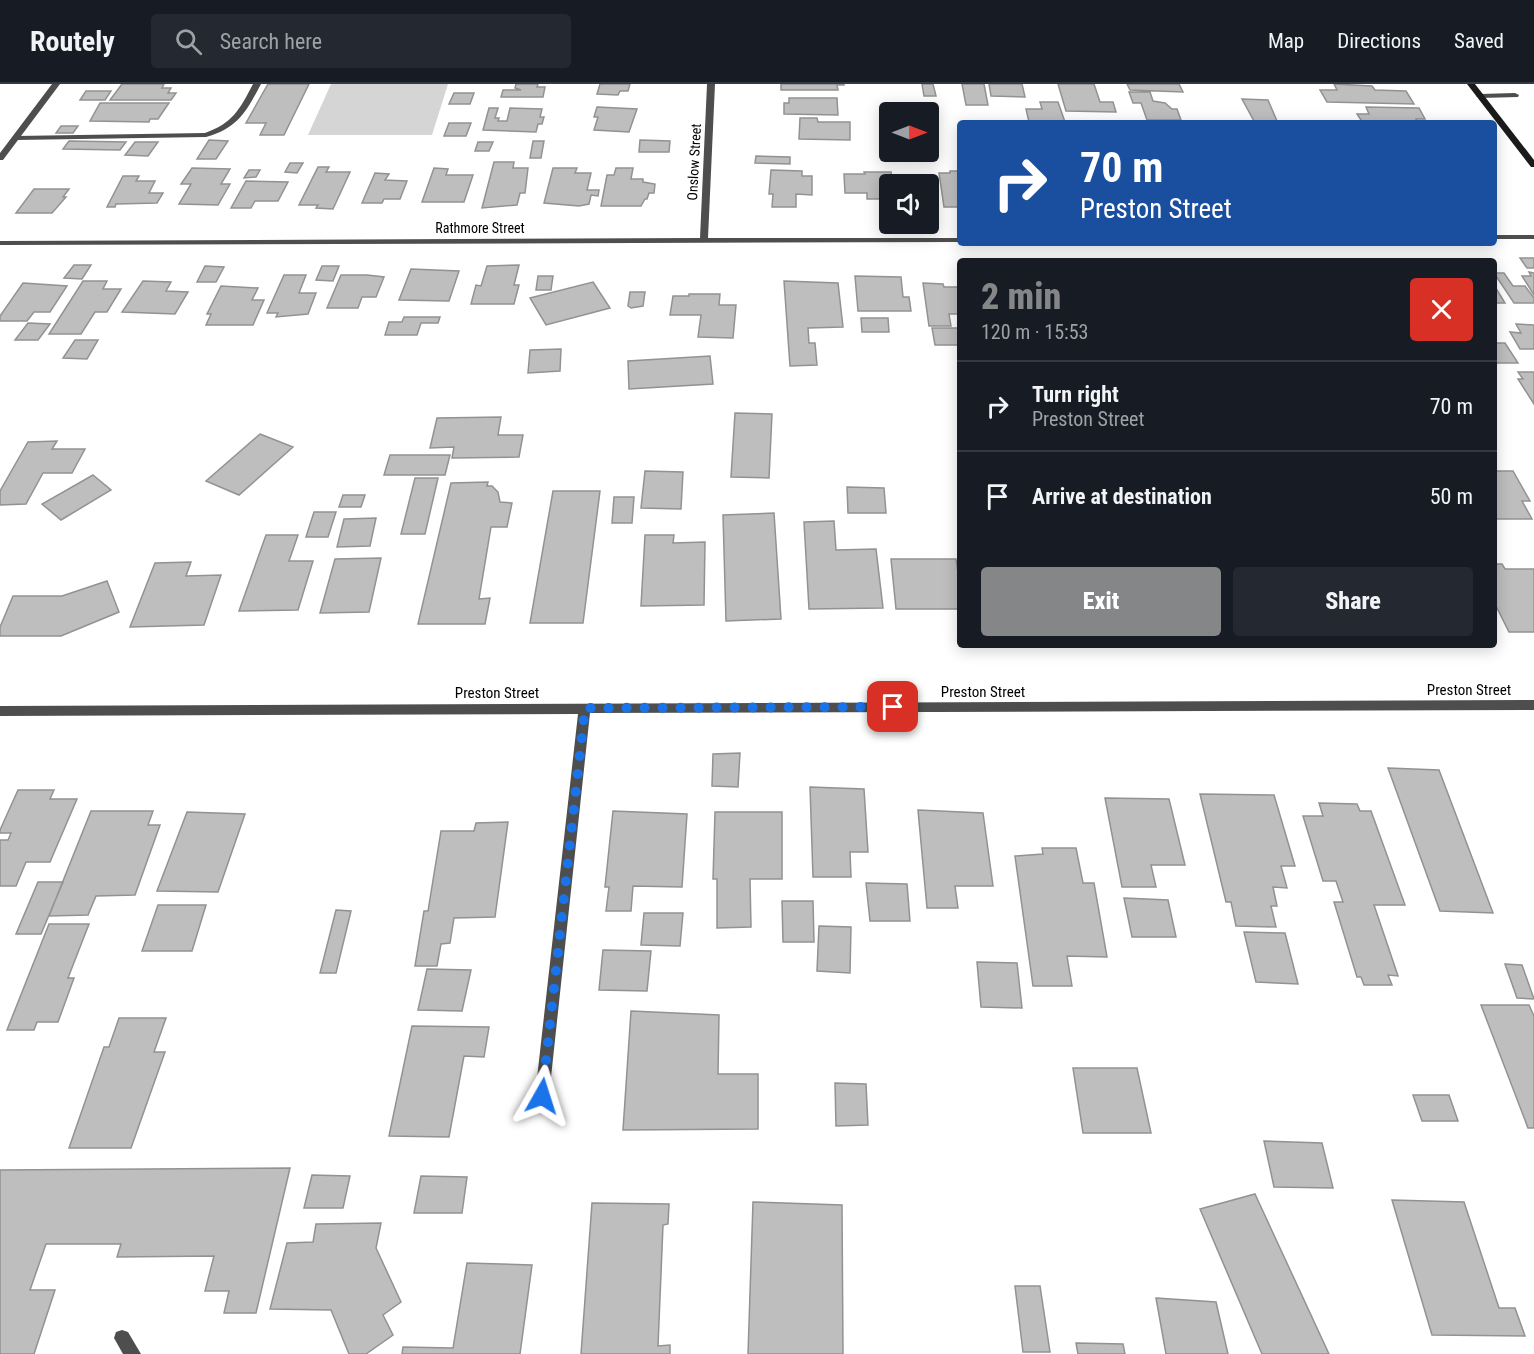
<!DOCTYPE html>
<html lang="en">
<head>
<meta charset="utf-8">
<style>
  :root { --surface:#171b24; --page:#242831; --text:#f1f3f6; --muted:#9ea1a6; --line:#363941; --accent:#858687 }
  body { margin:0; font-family:"Roboto Condensed",sans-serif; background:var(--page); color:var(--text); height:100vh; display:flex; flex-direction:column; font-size:22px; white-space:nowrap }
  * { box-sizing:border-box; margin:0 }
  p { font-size:20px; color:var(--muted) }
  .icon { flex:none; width:33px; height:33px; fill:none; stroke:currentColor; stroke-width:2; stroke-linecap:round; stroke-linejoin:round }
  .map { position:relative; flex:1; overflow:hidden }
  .drawer { position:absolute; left:957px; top:174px; width:540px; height:390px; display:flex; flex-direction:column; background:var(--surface); border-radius:6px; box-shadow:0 3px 15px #0003 }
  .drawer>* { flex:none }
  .top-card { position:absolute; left:957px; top:36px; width:540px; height:126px; border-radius:6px; box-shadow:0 3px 15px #0003; background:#1a4fa0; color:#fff; overflow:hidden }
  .needle { width:39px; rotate:90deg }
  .buttons { position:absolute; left:879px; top:18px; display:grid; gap:12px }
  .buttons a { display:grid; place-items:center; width:60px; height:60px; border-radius:6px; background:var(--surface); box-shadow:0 3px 15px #0003; font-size:30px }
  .pin { position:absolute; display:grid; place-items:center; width:51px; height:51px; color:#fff; margin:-26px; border-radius:12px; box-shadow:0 3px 9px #0006 }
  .me { position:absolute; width:66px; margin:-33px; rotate:6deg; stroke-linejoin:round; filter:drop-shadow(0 0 4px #0008) }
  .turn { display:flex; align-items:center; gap:21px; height:126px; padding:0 24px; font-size:27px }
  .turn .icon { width:78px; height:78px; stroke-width:2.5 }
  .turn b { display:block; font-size:42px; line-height:51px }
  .round { display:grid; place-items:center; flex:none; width:63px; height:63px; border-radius:6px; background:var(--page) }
  .overview { display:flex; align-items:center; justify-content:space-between; height:102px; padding:0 24px }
  h1 { font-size:36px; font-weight:800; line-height:45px; color:var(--accent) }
  .button { display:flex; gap:12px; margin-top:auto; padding:12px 24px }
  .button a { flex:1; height:69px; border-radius:6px; background:var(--accent); color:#fff; font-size:24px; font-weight:800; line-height:69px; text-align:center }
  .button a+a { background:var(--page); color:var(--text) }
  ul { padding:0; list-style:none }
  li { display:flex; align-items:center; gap:18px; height:90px; padding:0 24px; border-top:2px solid var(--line) }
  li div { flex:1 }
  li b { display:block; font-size:22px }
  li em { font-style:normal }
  header { display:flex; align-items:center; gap:36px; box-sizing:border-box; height:84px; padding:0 30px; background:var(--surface); border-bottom:2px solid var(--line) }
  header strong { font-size:28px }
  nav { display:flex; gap:33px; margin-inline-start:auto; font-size:21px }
  .search { width:420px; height:54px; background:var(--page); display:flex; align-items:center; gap:15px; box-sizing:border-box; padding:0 21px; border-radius:6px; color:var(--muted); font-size:22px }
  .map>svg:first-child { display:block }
  .green { fill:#d5d5d5 }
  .building { fill:#bebebe; stroke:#929292; stroke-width:1.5 }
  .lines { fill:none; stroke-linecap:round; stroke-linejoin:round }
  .lane { fill:#4e4e4e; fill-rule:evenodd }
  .street { fill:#4e4e4e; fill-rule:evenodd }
  .secondary { fill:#1b1b1b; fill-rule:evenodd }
  .route { stroke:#1a73e8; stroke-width:10; stroke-dasharray:0 18 }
  .labels { text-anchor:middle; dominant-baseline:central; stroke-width:5; stroke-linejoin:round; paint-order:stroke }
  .far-street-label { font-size:14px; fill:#000; stroke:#fff }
  .street-label { font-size:15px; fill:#000; stroke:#fff }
</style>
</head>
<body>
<header>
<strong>Routely</strong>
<div class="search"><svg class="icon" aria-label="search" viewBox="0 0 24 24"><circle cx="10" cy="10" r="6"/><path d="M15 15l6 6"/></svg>Search here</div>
<nav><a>Map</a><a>Directions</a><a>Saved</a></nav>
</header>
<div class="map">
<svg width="1534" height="1270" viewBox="0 0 1534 1270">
  <rect width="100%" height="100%" fill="#fff"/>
  <!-- green -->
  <path class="green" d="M331,0h117l-16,51h-124z"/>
  <!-- building -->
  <path class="building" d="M122,0h42l-2,4h9l-3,5h8l-5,7h-61z
    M268,0h41l-25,51h-24l6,-12h-20z
    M516,0h22l-1,3h8l-2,10h-42l2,-7h18l-6,-2z
    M600,0h30l-2,7h-8l-2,4 -21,-1z
    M781,0h63v1h-7l1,5h-57z
    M922,0h11l3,12h-12z
    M962,0h22l4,21h-22z
    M989,0h33l3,13 -34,-1z
    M1058,0h36l6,18h13l3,10 -50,-1z
    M1127,0h52l4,8 -53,-2z
    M1334,0l38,2 3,4 31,1 8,13 -87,-2 -7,-12h17z
    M86,7h25l-6,9h-25z
    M1129,8h21l3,9 12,2 7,6h5l4,11h-34l-6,-17h-8z
    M454,9h20l-4,11h-21z
    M789,14h48l1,17 -54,-1v-11h5z
    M1242,15l26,1 9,21h-23z
    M1040,18h18l7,20h-36l-3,-13h16z
    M100,19h69l-11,16h-8l-1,3 -59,-1z
    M597,23l40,2 -8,23 -35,-2 4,-13h-4z
    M1366,23l53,1 6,11h-9l2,4h-55l-6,-9h12z
    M489,24h9l-3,10h4l-1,3h9l3,-13 32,1 -2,8h4l-2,7h-4l-2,8 -53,-2z
    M800,34h17l1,4h32v18l-51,-1z
    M449,39h22l-5,13h-22z
    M61,42h17l-5,7h-17z
    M209,56l19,1 -12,18h-19z
    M640,56l30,1 -1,11h-30z
    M69,57l57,1 -6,8 -57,-1z
    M533,57h11l-3,17h-11z
    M135,58h23l-10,14 -23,-1z
    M478,58h15l-4,9h-14z
    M884,59h6v9h14l1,4h-19z
    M756,72l34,1v7l-35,-1z
    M494,78h20l-1,6h15l-3,25h-5l-3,12 -35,3z
    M290,79h13l-6,10 -12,-1z
    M318,83h11l-3,5h24l-17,37 -17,-1 2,-3h-19z
    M192,84l38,1 -9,15h9l-12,21 -39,-1 12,-20h-10z
    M434,84l14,1 -2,6h27l-9,27h-42z
    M553,84h24l-2,5h16l-4,17h12l-1,6 -7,-1 -2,9 -10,2 -35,-3z
    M616,84h17l-2,11h12v3l12,2 -1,9h-5l-2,6h-2l-4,7h-40l6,-31h7z
    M249,86h11l-4,7 -12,1z
    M771,86l31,1v5h10v19l-16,-1v13h-24l1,-13h-4z
    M950,87h10v36h-16l-5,-34h11z
    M864,88h27l2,12h-3l-3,15h-20v-6h-22l-1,-19h21z
    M375,89l14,1 -4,6 22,1 -7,18h-16l-2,4h-20z
    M123,92h16l-3,5h19l-6,12h14l-6,10 -41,1 -1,3h-8z
    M246,97l42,1 -10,19h-23l-4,7h-20z
    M34,105h35l-6,8h3l-14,16h-36z
    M1520,174h14v10h-7z
    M74,181h17l-9,14 -18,-1z
    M519,181l-5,20h5l-5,19h-43l5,-19 5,1 6,-20z
    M205,182l19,1 -8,15h-19z
    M322,182h17l-6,15 -17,-1z
    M411,185l48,2 -10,30 -50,-1z
    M1529,188l5,1v22l-12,-19h9z
    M1494,189h10l9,13h12l9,12v5h-20z
    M284,191h22l-7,18h17l-8,21 -32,3 2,-4h-11z
    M341,191h26l17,2 -8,20h-14l-4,11h-31z
    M538,192h15l-2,14h-15z
    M855,192l46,1 2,20h6l2,14h-53z
    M83,197h24l-4,8h18l-14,23h-12l-14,22h-32z
    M143,197l28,1 -5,9 22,1 -13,22 -53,-2z
    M784,197l54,2 5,44 -35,1 1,15h6l2,22 -27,1z
    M593,198l17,26 -64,17 -16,-27z
    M23,199l44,3 -17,26h-16l-7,9h-27v-5z
    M923,199l20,1 1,3h16v27h-11l2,12h-22z
    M1494,201l11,18h-11z
    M221,202l37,2 -6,12h12l-11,25h-47l5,-11h-4z
    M630,208h15l-2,14 -12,2 -3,-2z
    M689,210h31l-1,11h17l-3,33 -35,-1 3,-22h-31l3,-19h16z
    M404,233h36l-2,6h-17l-4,12h-32l4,-13h13z
    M861,234h27l1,14h-27z
    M28,239l22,1 -12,16h-23z
    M1516,240l18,1v24h-14l-10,-17 11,1z
    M932,244h28v17h-25z
    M75,256h23l-11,19 -24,-1z
    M1494,259h11l13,20h-24z
    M561,265l-1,22 -32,2 2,-23z
    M710,272l3,28 -84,5 -1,-28z
    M1518,288h16v32l-16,-25h5z
    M735,329l37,1 -3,64 -38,-1z
    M501,333l-3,18h25l-4,22 -67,1 2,-11 -24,1 7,-30z
    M260,350l33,13 -54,48 -33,-14z
    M57,357l-5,8h33l-13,24h-29l-17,31 -26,1v-14l28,-49z
    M390,371h60l-5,20h-61z
    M645,387l38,1 -2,37 -40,-1z
    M1494,387h19l17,30h-8l10,18h-38z
    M93,391l18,15 -50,30 -19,-16z
    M415,394h23l-13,56h-24z
    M488,398l-1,4h5l6,6 2,10 12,1 -5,24h-16l-12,72 11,-1 -5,26h-67l33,-141z
    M847,403l37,1 2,25h-38z
    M553,407h47l-17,132h-53z
    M343,411h22l-4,12h-22z
    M614,413h20l-2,26h-20z
    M314,428h22l-8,25h-22z
    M774,429l7,106 -55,2 -3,-106z
    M376,434l-6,28 -33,1 7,-28z
    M834,437l2,29 40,-1 7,59 -74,1 -5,-87z
    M266,451h32l-9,26h24l-15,49 -59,1z
    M645,451h29l-1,8 32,-1 -1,63 -63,1z
    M381,474l-12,54 -49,1 15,-54z
    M891,475h65l4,28v22h-64z
    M191,478l-5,14 35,-1 -17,50 -74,2 25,-64z
    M1494,480h8l3,5h29v63h-25l-15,-30z
    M107,497l12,31 -58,24h-61v-9l13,-31h49z
    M740,669l-2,34 -26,-1 1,-32z
    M1388,684l51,2 54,143 -53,-2z
    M810,703l54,2 4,63h-18l1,25h-38z
    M18,706h36l-4,9h27l-27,63h-24l-10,24h-16v-46h8l3,-7h-11v-3z
    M1200,710l74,1 21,71h-14l6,22 -14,-1 4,19h-6l5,21 -40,-1 -5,-24h-5z
    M1105,714l64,1 16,66h-34l5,22h-34z
    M1319,719l38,1 3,7h11l34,94h-31l24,71 -10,-1 4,10h-28l-3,-8h-4l-23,-75h9l-7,-21h-13l-20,-65h20z
    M918,726l65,3 10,73h-38l3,22h-31z
    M91,727h62l-5,14h12l-25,70 -39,1 -8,19 -39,1z
    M613,727l74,3 -5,73 -49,-1 -2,25h-25l3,-24h-4z
    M187,728l58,2 -27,78 -61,-1z
    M715,728h67v67h-32l1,48 -34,1v-49h-4z
    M508,738l-13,95 -41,1 -4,25 -9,1 -4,22h-22l9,-55h4l13,-80h33l2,-8z
    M1042,764h34l7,35h11l13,74 -40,-1 5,30h-39l-18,-130 28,-2z
    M38,798h25l-22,52h-25z
    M866,799l41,1 3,37h-40z
    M1124,814l44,2 8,37h-44z
    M782,817h31l1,41h-31z
    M158,821h48l-14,46h-50z
    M336,826l15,1 -15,62h-16z
    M644,829h39l-3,33 -39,-1z
    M49,840h40l-21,54h6l-16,44h-21l-3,8h-27z
    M819,842l32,1 -1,46 -33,-2z
    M1244,848l41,1 13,51 -42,-2z
    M603,866l48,1 -4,40 -48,-1z
    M977,878l40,1 5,45 -41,-1z
    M1505,880l17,1 12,34 -17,-1z
    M427,885l44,1 -9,41 -44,-1z
    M1481,921h48l5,11v112h-6z
    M631,927l88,4 -1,59h40v55l-135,1z
    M119,934h47l-12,34h11l-34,96h-62l35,-101h5z
    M412,942l77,1 -5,30 -20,-1 -15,81 -60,-1z
    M1073,984h64l14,65h-68z
    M835,999l31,1 2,41 -32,1z
    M1413,1011h36l9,26h-36z
    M1264,1057l58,2 11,45 -59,-1z
    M290,1084l-34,145h-32l5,-22h-24l9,-35 -97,1 4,-13h-75l-16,46h25l-21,64h-34v-184z
    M312,1091l38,1 -7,32h-39z
    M421,1092l46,1 -5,36h-48z
    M1255,1110l74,160h-67l-62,-145z
    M1392,1116l72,2 35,106h16l10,28 -93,-1z
    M753,1118l89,3 1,149h-95z
    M592,1119l77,1 -1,20 -5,1 -5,121 12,-1v9h-89z
    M381,1139l-5,25 25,54 -18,13 10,20 -27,19h-17l-18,-44 -61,-1 17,-66 26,-1 3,-18z
    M467,1179l65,2 -12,89h-118l1,-7 50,1z
    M1015,1202h25l10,66h-27z
    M1156,1214l60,4 12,52h-62z
    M1076,1259l47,1 2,10h-47z"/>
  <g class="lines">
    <!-- lane -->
    <path class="lane" d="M253,0h8c-15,28 -23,44 -55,53l-190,3 -4,-2 4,-2 189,-3c28,-10 35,-24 48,-49z
      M1515,9l4,2 -1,2 -38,1 -4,-2 4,-2z
      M122,1246l6,2 13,22h-18l-9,-16 2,-6z"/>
    <!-- street -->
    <path class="street" d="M52,0h8l-57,76h-3v-7z
      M707,0h8l-7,154h252v4l-960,3v-4l700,-3z
      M1494,151h40v4h-40z
      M1534,616v10l-944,3 -41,383 -2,5 -5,2 -5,-2 -2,-5 43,-382 -578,2v-10z"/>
    <!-- secondary -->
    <path class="secondary" d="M1467,0h8l59,76v7h-3z"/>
  </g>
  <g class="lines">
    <!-- route -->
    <path class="route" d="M542,1012l43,-388 308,-1"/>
  </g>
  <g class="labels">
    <!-- far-street labels -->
    <g class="far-street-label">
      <text transform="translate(694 78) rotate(-87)">Onslow Street</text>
      <text x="480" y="144">Rathmore Street</text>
    </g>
    <!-- street labels -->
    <g class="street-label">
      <text x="1469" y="606">Preston Street</text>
      <text x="983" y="608">Preston Street</text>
      <text x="497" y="609">Preston Street</text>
    </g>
  </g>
</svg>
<div class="buttons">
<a><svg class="needle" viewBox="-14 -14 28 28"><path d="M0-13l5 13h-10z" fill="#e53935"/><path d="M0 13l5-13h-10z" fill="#9ea1a6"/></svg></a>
<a><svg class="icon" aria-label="sound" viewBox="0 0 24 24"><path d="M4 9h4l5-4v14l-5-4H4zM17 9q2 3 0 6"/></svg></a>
</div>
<div class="pin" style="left:893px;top:623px;background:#d93025"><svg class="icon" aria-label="arrive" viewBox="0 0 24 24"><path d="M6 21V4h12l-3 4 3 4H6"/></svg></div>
<svg class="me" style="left:542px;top:1012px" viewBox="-20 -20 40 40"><path d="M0-17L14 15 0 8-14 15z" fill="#1a73e8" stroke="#fff" stroke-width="4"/></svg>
<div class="top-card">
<div class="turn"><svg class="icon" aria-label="right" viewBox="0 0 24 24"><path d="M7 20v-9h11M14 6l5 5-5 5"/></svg><div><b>70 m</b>Preston Street</div></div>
</div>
<section class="drawer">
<div class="overview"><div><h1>2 min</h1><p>120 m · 15:53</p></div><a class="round" style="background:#d93025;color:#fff"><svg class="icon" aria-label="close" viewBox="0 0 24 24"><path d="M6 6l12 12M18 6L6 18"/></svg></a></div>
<ul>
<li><svg class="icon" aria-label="right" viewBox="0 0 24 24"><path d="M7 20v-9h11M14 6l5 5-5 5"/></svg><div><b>Turn right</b><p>Preston Street</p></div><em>70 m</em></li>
<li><svg class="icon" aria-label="arrive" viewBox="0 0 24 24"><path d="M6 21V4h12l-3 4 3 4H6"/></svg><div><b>Arrive at destination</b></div><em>50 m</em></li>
</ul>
<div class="button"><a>Exit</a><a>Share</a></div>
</section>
</div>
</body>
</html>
